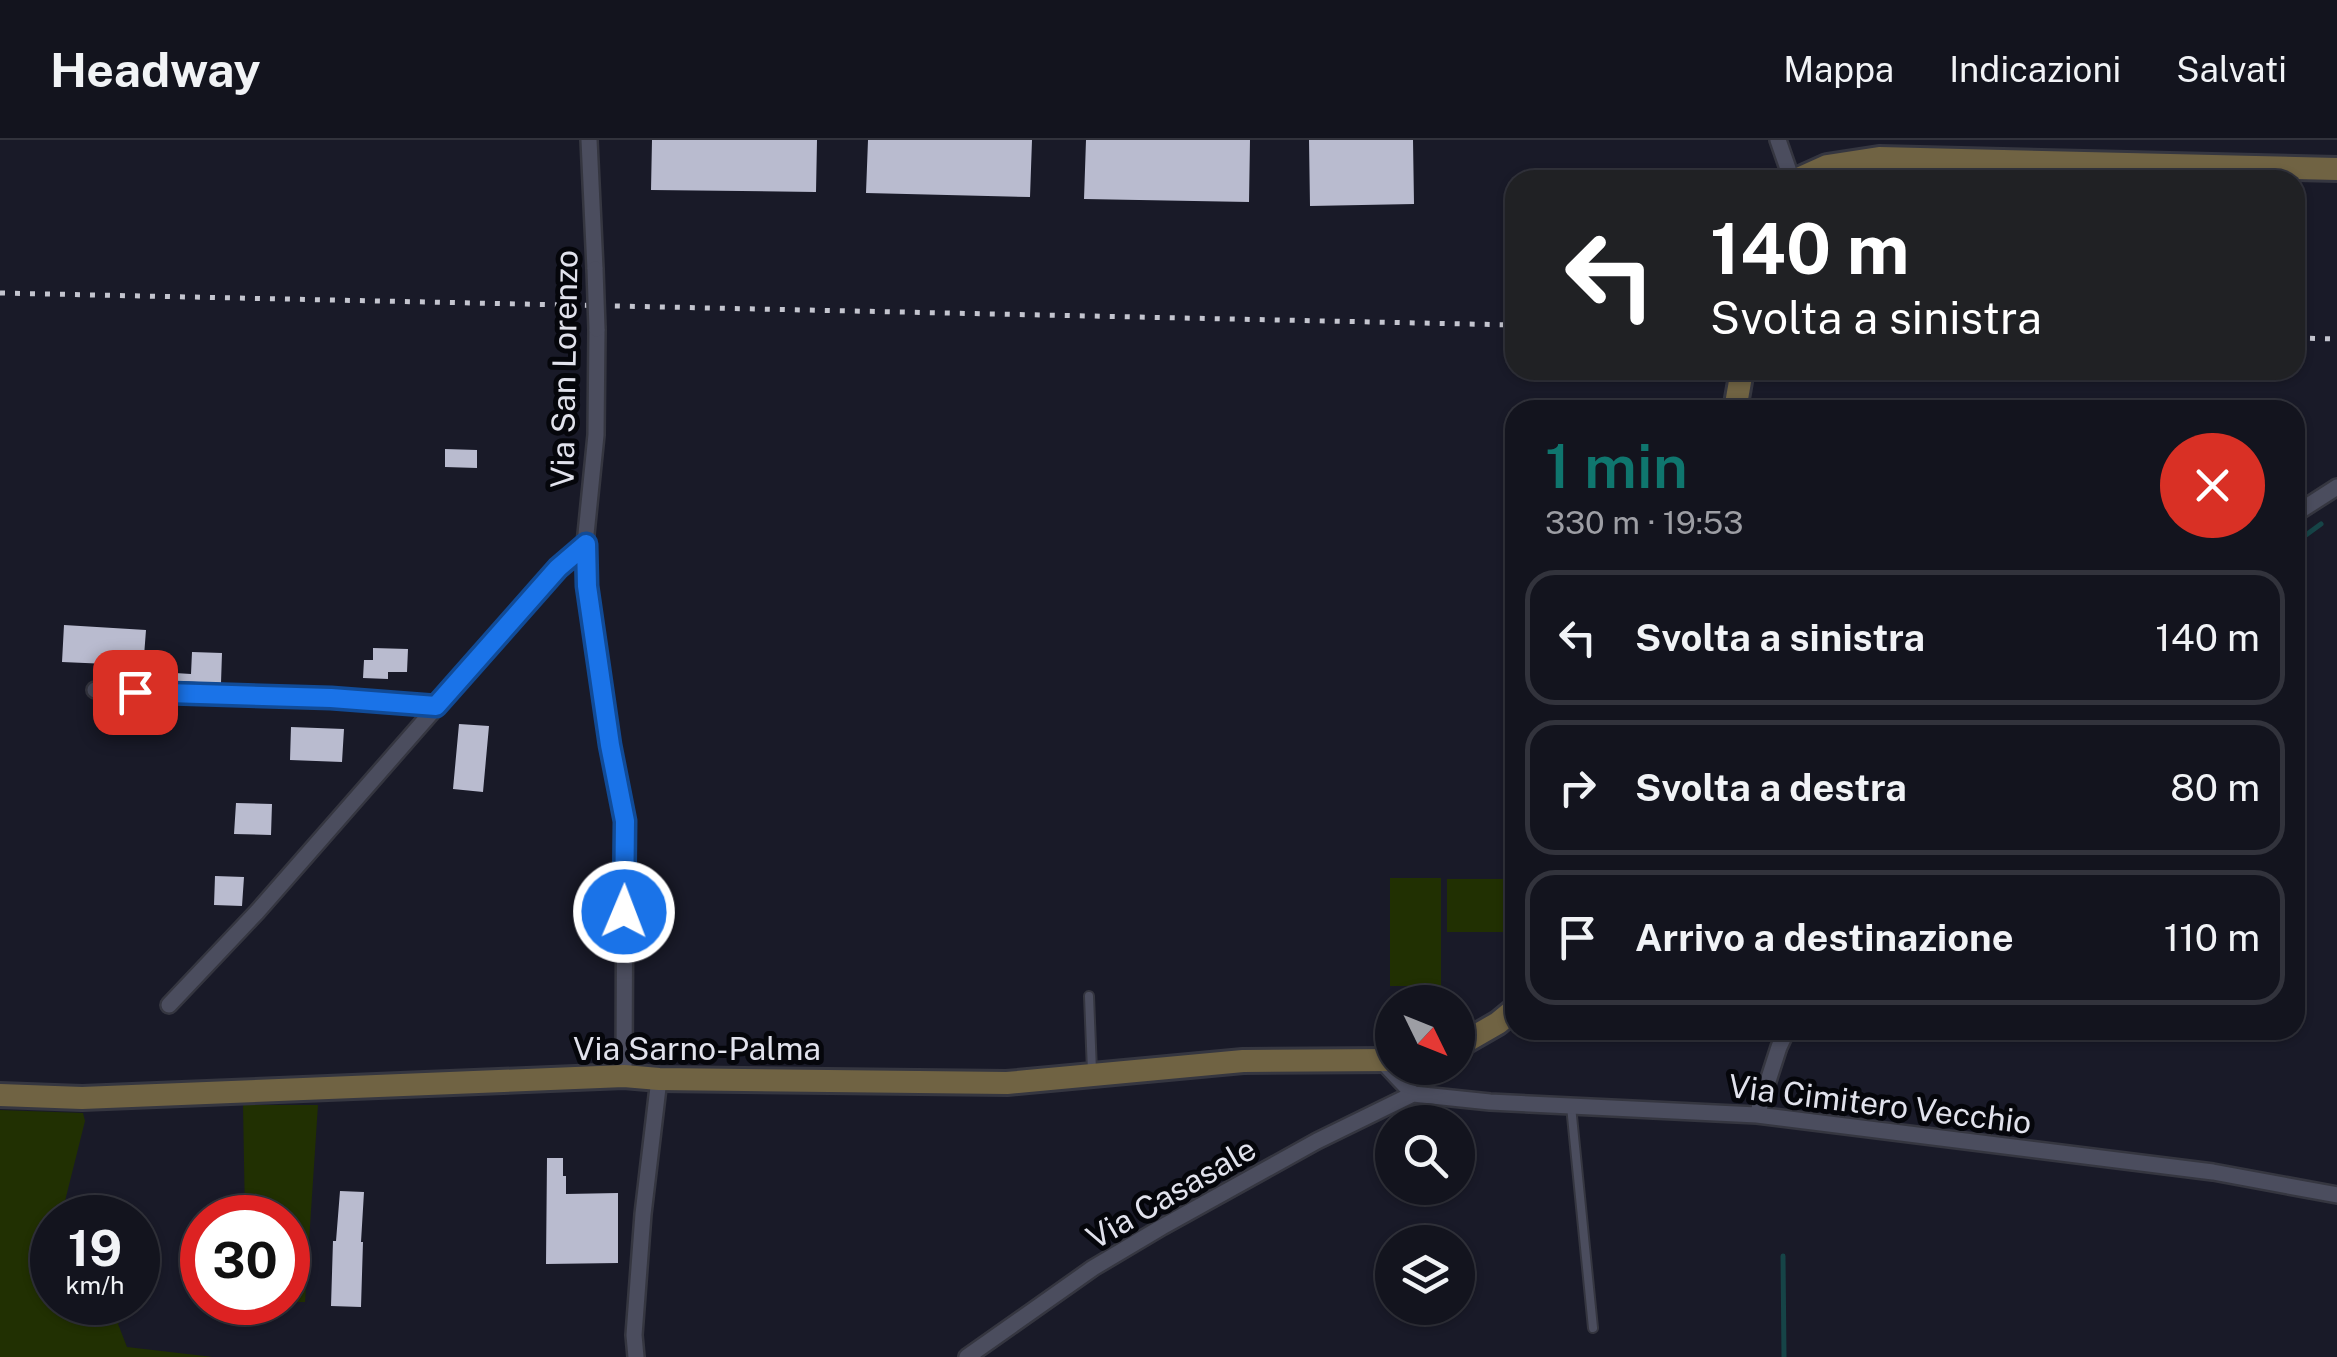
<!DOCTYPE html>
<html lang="it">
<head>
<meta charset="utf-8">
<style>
  :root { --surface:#13141e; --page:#1c1d27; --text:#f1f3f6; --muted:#9d9ea4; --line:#32333c; --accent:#0f766e }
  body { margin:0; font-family:"Public Sans",sans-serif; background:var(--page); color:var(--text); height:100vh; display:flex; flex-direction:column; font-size:38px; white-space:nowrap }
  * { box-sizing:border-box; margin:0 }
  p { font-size:32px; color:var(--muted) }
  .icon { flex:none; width:55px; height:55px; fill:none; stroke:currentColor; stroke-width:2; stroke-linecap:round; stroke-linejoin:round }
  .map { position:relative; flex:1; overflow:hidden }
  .drawer { position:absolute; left:1505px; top:260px; width:800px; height:640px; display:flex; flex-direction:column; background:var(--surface); border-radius:30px; box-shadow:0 2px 8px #0004,0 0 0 2px var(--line) }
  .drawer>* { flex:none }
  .guide { position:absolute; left:1505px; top:30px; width:800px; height:210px; border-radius:30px; box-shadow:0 2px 8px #0004,0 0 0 2px var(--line); background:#202124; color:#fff; overflow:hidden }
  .needle { width:65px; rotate:133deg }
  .fabs { position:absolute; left:1375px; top:845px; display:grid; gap:20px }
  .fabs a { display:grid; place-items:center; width:100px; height:100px; border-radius:50%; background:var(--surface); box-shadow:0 2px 8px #0004,0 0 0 2px var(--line); font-size:50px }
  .speed { position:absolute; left:30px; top:1055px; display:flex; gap:20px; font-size:50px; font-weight:700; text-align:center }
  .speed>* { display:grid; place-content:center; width:130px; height:130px; border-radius:50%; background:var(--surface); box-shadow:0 2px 8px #0004,0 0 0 2px var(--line); line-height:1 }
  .speed small { font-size:25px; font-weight:400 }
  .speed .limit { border:15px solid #d22; background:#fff; color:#111 }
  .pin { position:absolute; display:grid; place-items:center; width:85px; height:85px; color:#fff; margin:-42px; border-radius:20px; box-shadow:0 5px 15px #0006 }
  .me { position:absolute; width:110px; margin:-55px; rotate:1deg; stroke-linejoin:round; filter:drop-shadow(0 0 8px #0008) }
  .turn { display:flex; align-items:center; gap:35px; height:210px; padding:0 40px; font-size:45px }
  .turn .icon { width:130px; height:130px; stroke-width:2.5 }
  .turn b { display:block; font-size:70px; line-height:85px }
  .round { display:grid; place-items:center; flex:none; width:105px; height:105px; border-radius:52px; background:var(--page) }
  .headline { display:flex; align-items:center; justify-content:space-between; height:170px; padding:0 40px }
  h1 { font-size:60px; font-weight:600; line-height:75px; color:var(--accent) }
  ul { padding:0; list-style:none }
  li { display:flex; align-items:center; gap:30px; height:135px; margin:0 20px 15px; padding:0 20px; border:5px solid var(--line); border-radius:30px }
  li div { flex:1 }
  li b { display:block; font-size:38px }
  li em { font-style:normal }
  header { display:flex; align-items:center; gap:60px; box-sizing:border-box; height:140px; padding:0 50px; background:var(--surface); border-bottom:2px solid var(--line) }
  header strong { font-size:48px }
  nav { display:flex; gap:55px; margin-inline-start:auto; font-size:35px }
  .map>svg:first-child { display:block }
  .green { fill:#213002 }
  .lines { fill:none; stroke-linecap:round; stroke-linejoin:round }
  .stream { stroke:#164447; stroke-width:5 }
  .building { fill:#b9bbcf }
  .service-casing { stroke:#353640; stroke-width:12 }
  .minor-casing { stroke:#353640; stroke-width:20 }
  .secondary-casing { stroke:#353640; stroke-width:28 }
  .service { stroke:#4b4d5e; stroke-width:8 }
  .minor { stroke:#4b4d5e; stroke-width:15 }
  .secondary { stroke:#706343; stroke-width:22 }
  .rail { stroke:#c4c5cf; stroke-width:5; stroke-dasharray:5 10; stroke-linecap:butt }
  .minor-bridge-casing { stroke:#353640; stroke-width:20; stroke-linecap:butt }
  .minor-bridge { stroke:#4b4d5e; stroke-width:15 }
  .route-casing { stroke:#114b97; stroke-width:25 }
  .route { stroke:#1a73e8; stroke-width:18 }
  .labels { text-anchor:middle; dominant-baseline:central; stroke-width:10; stroke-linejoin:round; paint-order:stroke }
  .street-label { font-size:32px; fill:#e1e2ec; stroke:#05060b }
</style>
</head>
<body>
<header>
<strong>Headway</strong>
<nav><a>Mappa</a><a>Indicazioni</a><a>Salvati</a></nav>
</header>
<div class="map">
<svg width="2337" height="1217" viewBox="0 0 2337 1217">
  <rect width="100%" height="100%" fill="#191a28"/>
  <!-- green -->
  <path class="green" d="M1390,738h51v108h-51z
    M1447,739h68v53h-68z
    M243,965h75l-13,197h-17v-84l-43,-1z
    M0,970l83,3 2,8 -24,96 -9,1v33l-11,49h11v2h87l-21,22 9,23 86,10h-213z"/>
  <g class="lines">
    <!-- stream -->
    <path class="stream" d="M2295,403l26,-19
      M1783,1116l1,101"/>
  </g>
  <!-- building -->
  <path class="building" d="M652,0h165l-1,52 -165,-2z
    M868,0h164l-2,57 -164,-4z
    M1086,0h164l-1,62 -165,-3z
    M1309,0h104l1,64 -104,2z
    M445,309l32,1v18l-32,-1z
    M64,485l82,5 -2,26 -35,-1 -1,9 -46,-2z
    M373,508l35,1 -1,23h-19v7l-25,-1 1,-18h9z
    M192,512l30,1 -1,30 -46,-2v-8l16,1z
    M459,584l30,2 -6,66 -30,-3z
    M291,587l53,2 -2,33 -52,-2z
    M236,663l36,1 -1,31 -37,-1z
    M215,736l29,1 -2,29 -28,-1z
    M547,1018h16v18h3v18l52,-1v70l-72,1z
    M340,1051l24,1 -3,50h2l-2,65 -30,-1 2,-65h3z"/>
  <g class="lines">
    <defs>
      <path id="service" d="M1089,856l3,75
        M1571,966l22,222"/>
      <path id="minor" d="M589,0l6,129
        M1778,0l14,40
        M597,189l-1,106 -11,109 2,42 24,159 14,76 -1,255
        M2295,374l42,-27
        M95,550l236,8 105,7
        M169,865l88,-93 301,-344 27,-24
        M1381,920l32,34
        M1757,975l22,-68 8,-17
        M636,1217l-2,-22 9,-121 16,-135
        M967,1217l126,-89 69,-41 155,-86 96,-47 77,8 267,13 456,57 124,23"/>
      <path id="secondary" d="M1796,40l31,-14 52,-8 458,11
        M1735,270l7,-40
        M1458,906l40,-23 17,-14
        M0,955l82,3 542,-22 35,3 348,4 236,-22 149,-1"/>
    </defs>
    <!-- service casing -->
    <use href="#service" class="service-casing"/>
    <!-- minor casing -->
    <use href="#minor" class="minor-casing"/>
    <!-- secondary casing -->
    <use href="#secondary" class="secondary-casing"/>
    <!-- service -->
    <use href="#service" class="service"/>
    <!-- minor -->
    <use href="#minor" class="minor"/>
    <!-- secondary -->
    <use href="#secondary" class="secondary"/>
    <!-- rail -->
    <path class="rail" d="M0,153l1515,32
      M2295,198l42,1"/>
    <defs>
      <path id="minor-bridge" d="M595,129l2,60"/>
    </defs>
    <!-- minor-bridge casing -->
    <use href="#minor-bridge" class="minor-bridge-casing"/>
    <!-- minor-bridge -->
    <use href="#minor-bridge" class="minor-bridge"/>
  </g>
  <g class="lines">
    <defs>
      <path id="route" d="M135,552l196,6 105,8 122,-138 28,-24 1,42 23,159 15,76 -1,91"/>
    </defs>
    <!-- route casing -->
    <use href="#route" class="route-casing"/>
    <!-- route -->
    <use href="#route" class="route"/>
  </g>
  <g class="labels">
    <!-- street labels -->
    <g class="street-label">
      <text transform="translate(564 229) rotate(-89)">Via San Lorenzo</text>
      <text x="697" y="908">Via Sarno-Palma</text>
      <text transform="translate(1880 964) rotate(7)">Via Cimitero Vecchio</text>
      <text transform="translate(1171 1053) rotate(-30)">Via Casasale</text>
    </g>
  </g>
</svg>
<div class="fabs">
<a><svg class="needle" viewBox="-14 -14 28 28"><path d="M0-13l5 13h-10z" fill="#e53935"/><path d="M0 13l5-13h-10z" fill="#9d9ea4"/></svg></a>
<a><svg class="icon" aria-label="search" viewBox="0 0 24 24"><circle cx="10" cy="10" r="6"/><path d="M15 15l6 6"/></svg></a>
<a><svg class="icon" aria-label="layers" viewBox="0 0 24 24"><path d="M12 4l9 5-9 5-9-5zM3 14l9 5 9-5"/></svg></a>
</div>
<div class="speed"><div>19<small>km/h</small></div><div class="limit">30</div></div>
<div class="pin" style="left:135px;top:552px;background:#d93025"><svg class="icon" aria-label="arrive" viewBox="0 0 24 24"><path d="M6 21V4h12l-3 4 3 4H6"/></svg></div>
<svg class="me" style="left:624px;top:772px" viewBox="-20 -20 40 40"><circle r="17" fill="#1a73e8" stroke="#fff" stroke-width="3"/><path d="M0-11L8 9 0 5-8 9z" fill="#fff"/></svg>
<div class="guide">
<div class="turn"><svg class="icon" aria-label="left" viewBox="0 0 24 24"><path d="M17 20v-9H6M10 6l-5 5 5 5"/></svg><div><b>140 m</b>Svolta a sinistra</div></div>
</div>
<section class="drawer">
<div class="headline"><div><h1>1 min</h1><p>330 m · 19:53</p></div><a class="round" style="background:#d93025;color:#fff"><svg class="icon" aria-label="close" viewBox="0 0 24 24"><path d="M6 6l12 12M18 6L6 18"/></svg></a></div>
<ul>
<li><svg class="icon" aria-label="left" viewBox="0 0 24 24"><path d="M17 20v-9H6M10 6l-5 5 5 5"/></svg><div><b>Svolta a sinistra</b></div><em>140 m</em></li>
<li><svg class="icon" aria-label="right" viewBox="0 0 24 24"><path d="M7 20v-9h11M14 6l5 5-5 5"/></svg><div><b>Svolta a destra</b></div><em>80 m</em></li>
<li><svg class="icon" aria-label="arrive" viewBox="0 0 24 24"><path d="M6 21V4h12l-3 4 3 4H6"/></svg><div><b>Arrivo a destinazione</b></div><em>110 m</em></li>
</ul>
</section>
</div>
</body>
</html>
